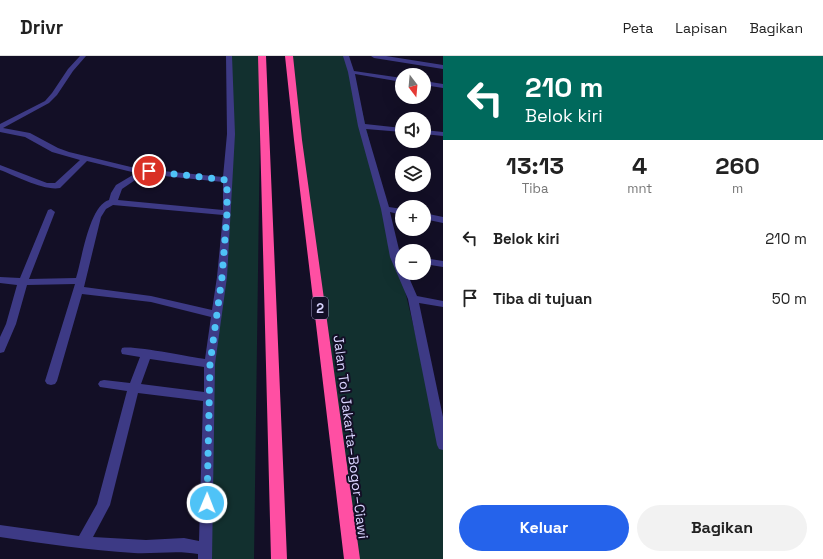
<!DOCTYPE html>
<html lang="id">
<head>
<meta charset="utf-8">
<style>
  :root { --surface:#fff; --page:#f2f2f2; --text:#222; --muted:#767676; --line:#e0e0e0; --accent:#2563eb }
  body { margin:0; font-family:"Space Grotesk",sans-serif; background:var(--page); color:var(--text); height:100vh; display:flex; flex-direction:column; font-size:15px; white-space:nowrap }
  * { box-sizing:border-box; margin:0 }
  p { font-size:13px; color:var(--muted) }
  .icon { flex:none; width:22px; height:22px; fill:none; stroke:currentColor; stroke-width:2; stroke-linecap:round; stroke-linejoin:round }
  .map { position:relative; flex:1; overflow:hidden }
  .side { display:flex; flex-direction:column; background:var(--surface); width:380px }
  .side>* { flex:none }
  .top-card { background:#00695c; color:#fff; overflow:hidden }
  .needle { width:26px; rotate:164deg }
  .fabs { position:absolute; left:395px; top:12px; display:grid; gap:8px }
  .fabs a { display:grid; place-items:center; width:36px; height:36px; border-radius:50%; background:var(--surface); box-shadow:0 4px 16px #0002; font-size:20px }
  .pin { position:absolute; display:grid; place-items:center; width:34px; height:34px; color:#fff; margin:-17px; border:2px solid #fff; border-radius:50%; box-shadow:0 1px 4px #0007 }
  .me { position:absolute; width:44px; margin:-22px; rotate:1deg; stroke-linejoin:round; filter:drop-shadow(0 0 3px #0008) }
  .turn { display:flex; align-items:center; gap:14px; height:84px; padding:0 16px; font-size:18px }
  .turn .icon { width:52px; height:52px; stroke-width:2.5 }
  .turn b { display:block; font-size:28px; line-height:34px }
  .eta { display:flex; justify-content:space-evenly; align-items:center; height:68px; text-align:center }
  .eta b { font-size:24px; font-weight:600; line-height:28px }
  .cta { display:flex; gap:8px; margin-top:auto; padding:8px 16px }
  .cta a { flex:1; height:46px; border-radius:24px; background:var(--accent); color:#fff; font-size:16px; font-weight:600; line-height:46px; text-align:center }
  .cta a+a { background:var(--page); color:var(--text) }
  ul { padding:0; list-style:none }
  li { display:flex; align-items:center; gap:12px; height:60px; padding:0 16px }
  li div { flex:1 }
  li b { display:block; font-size:15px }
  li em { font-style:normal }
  header { display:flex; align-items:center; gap:24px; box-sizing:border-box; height:56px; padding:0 20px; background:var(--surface); border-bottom:1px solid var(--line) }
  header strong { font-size:19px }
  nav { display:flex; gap:22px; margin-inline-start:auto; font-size:14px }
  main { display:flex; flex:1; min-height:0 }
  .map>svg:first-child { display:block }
  .green { fill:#12302f }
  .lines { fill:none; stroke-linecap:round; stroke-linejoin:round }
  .street { fill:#3d3a85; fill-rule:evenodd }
  .highway { fill:#ff4fa3; fill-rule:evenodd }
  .route { stroke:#4fc3f7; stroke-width:7; stroke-dasharray:0 12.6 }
  .labels { text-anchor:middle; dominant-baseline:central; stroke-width:4; stroke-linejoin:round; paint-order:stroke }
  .shield { fill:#130f26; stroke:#9e99be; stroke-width:1 }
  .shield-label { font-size:13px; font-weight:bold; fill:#d9d4ff }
  .street-label { font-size:14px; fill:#d9d4ff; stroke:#130f26 }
</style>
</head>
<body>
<header>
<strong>Drivr</strong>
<nav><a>Peta</a><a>Lapisan</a><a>Bagikan</a></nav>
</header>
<main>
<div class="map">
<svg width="443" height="503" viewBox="0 0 443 503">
  <rect width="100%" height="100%" fill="#130f26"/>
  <!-- green -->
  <path class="green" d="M229,0h32l-7,503h-49l3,-162 19,-184z
    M289,0h60l94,394v109h-91z"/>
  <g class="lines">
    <!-- street -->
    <path class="street" d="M80,0h6l-13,15 -16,24 -8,8 -46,25 27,5 28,15 11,4 66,16v4h-3l-45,-11 -27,27c-16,3 -44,-12 -60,-18v-5l47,18h8l25,-23 -28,-8 -27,-15 -25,-5v-8l45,-23 7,-8 16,-24z
      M226,0h6l3,78 -8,143 -12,87 -3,195h-14v-5c-21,-4 -42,0 -64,-1 -45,-3 -89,-9 -134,-16v-12l79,11 18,-32 30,-113 -27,-4 -2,-3 2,-3 4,-1 26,3 10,-26 -18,-3 -1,-3 1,-3c11,-3 67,9 83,11l6,-42 -60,-15 -69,-8 -25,87 -2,3 -4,1 -4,-1 -2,-3 30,-97 -48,1 -11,39 -12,28 -4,1v-16l6,-13 11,-39 -17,-2v-6l20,1 28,-68 3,-1 4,3 -26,67 47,-1c6,-19 13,-72 33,-78l2,-7 5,-8 27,-16 80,8 4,-43zM144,118l79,8v28l-105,-10 4,-11zM113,149l110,10 -6,62 -5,33 -61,-14 -67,-9 17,-70 5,-8zM150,303l54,8v25l-63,-8zM138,337l65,8 -4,140 -15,-3 -38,2 -53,-3 17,-32z
      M343,0h6l5,15 48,7v4l-47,-8 10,50 37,4v4l-36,-3 23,78 13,2v6l-12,-3 12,50v11h5l10,23 26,5v6l-24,-4 24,114v33l-4,-1 -2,-4 -29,-146 -18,-42 -9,-48 -23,-83 -10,-54z
      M371,0h15l57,9v4l-69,-11z
      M424,25l19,3v4l-19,-3z
      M424,74l19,2v4l-19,-2z
      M424,157l19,4v6l-19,-4z
      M424,202l19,3v6l-19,-3z"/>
    <!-- highway -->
    <path class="highway" d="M258,0h8l21,503h-16z
      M285,0h8l9,84 58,419h-16l-50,-419z"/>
  </g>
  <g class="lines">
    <!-- route -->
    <path class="route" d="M149,115l78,9v33l-5,64 -12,87 -3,139"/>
  </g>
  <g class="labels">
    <!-- shield labels -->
    <rect class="shield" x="312" y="241" width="16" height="22" rx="3"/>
    <g class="shield-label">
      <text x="320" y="252">2</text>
    </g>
    <!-- street labels -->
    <g class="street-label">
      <text transform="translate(351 381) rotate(83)">Jalan Tol Jakarta–Bogor–Ciawi</text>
    </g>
  </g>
</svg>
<div class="fabs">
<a><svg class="needle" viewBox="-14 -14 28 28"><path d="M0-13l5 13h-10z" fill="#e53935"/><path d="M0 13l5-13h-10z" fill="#767676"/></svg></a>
<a><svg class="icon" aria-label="sound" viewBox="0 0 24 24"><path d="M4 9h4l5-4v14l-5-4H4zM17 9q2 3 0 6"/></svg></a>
<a><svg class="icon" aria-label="layers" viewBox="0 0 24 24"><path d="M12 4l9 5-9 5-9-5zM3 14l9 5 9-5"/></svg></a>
<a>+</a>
<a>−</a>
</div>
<div class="pin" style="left:149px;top:115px;background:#d93025"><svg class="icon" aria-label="arrive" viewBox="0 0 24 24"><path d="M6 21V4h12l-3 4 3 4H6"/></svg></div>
<svg class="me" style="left:207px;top:447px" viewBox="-20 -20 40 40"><circle r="17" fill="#4fc3f7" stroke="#fff" stroke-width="3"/><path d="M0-11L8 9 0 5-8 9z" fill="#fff"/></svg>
</div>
<section class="side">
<div class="top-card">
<div class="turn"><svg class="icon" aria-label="left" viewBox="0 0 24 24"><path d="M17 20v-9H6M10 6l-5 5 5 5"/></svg><div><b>210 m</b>Belok kiri</div></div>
</div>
<div class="eta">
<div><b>13:13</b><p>Tiba</p></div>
<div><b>4</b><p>mnt</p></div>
<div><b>260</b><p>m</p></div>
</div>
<ul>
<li><svg class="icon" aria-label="left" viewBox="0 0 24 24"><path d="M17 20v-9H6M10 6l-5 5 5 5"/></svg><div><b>Belok kiri</b></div><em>210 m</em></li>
<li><svg class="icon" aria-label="arrive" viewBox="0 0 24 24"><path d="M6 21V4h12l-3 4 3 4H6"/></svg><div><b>Tiba di tujuan</b></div><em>50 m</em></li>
</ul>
<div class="cta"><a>Keluar</a><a>Bagikan</a></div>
</section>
</main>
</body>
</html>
